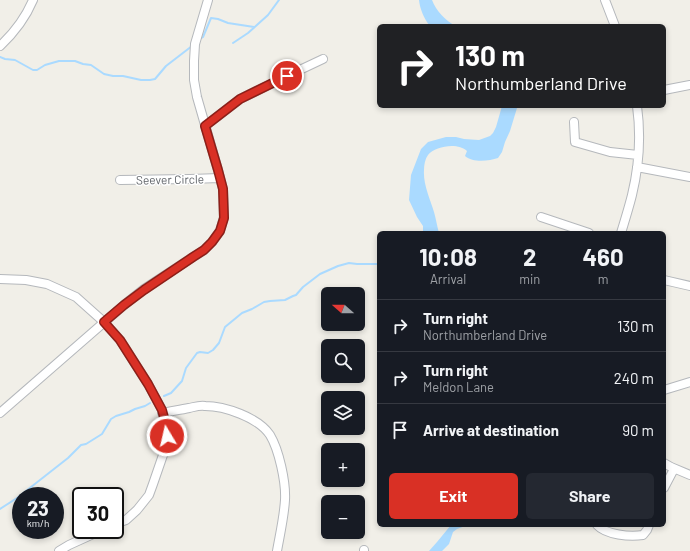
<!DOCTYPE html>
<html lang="en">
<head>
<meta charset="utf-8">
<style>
  :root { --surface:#171b24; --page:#242831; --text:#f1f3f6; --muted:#9ea1a6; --line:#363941; --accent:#d93025 }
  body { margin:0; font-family:Barlow,sans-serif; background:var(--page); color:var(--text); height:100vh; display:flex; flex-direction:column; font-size:15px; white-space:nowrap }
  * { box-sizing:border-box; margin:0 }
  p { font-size:13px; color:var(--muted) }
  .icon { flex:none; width:22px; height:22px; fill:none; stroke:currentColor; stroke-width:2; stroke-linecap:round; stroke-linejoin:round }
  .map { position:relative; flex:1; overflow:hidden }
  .side { position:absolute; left:377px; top:231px; width:289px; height:296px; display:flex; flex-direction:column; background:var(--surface); border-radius:6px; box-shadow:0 2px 6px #0003 }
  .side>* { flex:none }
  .top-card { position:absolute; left:377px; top:24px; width:289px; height:84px; border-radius:6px; box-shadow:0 2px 6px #0003; background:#202124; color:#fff; overflow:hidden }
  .needle { width:26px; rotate:291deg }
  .buttons { position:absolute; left:321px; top:287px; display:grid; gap:8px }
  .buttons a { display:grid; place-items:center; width:44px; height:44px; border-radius:6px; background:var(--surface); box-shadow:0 2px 6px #0003; font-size:20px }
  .speed { position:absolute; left:12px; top:487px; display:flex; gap:8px; font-size:20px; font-weight:700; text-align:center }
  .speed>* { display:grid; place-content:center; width:52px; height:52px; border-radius:50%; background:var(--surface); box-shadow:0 2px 6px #0003; line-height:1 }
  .speed small { font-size:10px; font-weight:400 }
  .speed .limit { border:2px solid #111; border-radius:6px; background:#fff; color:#111 }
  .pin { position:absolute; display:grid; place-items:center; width:34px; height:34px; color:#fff; margin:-17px; border:2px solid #fff; border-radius:50%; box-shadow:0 1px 4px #0007 }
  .me { position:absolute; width:44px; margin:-22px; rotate:351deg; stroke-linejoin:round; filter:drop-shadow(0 0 3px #0008) }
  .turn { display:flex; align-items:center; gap:14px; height:84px; padding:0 12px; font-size:18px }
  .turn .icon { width:52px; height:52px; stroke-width:2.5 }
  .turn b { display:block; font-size:28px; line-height:34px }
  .eta { display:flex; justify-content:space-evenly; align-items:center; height:68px; text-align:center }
  .eta b { font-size:24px; font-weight:700; line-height:28px }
  .cta { display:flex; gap:8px; margin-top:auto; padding:8px 12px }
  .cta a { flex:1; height:46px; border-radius:6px; background:var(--accent); color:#fff; font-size:16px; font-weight:700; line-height:46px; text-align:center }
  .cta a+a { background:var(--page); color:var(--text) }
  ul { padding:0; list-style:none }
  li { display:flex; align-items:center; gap:12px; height:52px; padding:0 12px; border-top:1px solid var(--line) }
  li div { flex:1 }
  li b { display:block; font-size:15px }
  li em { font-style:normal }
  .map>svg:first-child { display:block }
  .water { fill:#aadaff }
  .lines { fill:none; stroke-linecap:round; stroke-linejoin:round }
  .stream { stroke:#aadaff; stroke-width:2 }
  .street-casing { stroke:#b5b8bc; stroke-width:10 }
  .street { stroke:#fff; stroke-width:8 }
  .route-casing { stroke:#8d1f18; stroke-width:10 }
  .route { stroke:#d93025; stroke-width:7 }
  .labels { text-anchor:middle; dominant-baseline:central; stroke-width:3; stroke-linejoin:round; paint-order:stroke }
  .street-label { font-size:12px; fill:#5f6368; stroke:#fff }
</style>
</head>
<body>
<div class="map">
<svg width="690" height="551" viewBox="0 0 690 551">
  <rect width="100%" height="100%" fill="#f1efe8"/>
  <!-- water -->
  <path class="water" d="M419,0h13c4,11 14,21 24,26h-26c-6,-7 -10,-17 -11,-26z
    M502,106h15v2l-7,23 -5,11 -3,10 -4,6c-9,3 -25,5 -33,-2l2,-5c-9,-9 -32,-5 -39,4 -3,4 -4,10 -4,15 -1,14 6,29 10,42 2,7 3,14 5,21h-16v-7l-6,-9 -8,-17 2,-25 10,-26 7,-7 18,-5h10l8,2 15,1 11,-4 3,-3 3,-6z
    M451,525h17l-11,4 -4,3 -4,12 -7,7h-13l8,-9z"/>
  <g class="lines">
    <!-- stream -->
    <path class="stream" d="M200,39l3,-2 8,-19 7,1 10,4 26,4
      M233,43l15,-10 20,-18 11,-15
      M0,57l5,2 10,1 18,10h4l8,-5 14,-4h16l8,3 8,1 13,9 9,2h10l18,4h9l5,-1 11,-13 26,-20
      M164,396l7,-3 11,-12 4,-13 11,-15 3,-1 8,1 5,-3 6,-7 6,-16 17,-14 10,-4 12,-7 6,-1 15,-1 8,-4 3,-1 7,-8 17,-13 18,-8 11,-3 8,1h22
      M0,509l17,-11 51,-40 13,-13 5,-1 16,-10 9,-15 5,-3 13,-4 6,-3 10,-3 5,-3"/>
    <defs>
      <path id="street" d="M605,0l10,26
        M0,46c15,-14 25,-27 33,-46
        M664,90l26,-5
        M574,122l1,20 35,10 28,3
        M205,126l35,-27 47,-23 36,-17
        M637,167l53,10
        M120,180l70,-1 30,-1
        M541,217l48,16
        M621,233c4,-13 8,-26 11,-38 7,-29 9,-60 5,-89
        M0,279l26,1 21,4 29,13 28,25 16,18 28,44 14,26 3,11 2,15 -4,19 -10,29 -4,11 -12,15 -11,10 -11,4
        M664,280l26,6
        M664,390l26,-8
        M0,413l124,-108 20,-16 49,-32 11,-7 8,-8 8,-11 4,-14 -1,-28 -5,-19 -21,-73 -3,-17v-19l1,-17 13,-44
        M162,413c9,-2 18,-3 27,-5 5,-1 11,-3 16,-2 19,0 53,11 65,29 9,15 16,47 15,65 -1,17 -5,34 -8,51
        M664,463l7,4 19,8
        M664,488l10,-19
        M597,525c9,10 33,12 46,10l4,-5 2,-5
        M364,550v1
        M59,551l10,-6 33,-15"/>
    </defs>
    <!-- street casing -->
    <use href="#street" class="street-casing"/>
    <!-- street -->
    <use href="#street" class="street"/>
  </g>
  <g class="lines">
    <defs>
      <path id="route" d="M167,436l-2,-15 -3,-11 -14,-26 -28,-44 -16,-18 20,-17 20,-15 49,-33 11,-7 8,-8 8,-11 4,-13 -1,-29 -5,-19 -13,-44 35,-27 47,-23"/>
    </defs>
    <!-- route casing -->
    <use href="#route" class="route-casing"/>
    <!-- route -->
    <use href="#route" class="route"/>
  </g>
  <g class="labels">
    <!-- street labels -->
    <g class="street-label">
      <text transform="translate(170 179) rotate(-1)">Seever Circle</text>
    </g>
  </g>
</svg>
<div class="buttons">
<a><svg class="needle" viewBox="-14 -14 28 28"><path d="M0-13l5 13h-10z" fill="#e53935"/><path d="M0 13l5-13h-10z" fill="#9ea1a6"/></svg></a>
<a><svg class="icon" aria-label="search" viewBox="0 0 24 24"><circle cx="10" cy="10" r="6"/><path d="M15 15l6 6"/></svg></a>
<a><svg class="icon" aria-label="layers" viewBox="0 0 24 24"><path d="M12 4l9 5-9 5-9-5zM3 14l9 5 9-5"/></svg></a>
<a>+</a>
<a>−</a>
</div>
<div class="speed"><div>23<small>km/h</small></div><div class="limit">30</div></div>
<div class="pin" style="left:287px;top:76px;background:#d93025"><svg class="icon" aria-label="arrive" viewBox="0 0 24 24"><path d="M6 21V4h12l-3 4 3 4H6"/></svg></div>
<svg class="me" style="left:167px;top:436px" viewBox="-20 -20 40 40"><circle r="17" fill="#d93025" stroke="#fff" stroke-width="3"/><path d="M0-11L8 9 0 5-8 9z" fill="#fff"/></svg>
<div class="top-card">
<div class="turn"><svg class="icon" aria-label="right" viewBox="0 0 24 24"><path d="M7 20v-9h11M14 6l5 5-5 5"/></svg><div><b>130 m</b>Northumberland Drive</div></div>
</div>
<section class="side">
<div class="eta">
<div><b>10:08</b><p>Arrival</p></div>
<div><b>2</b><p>min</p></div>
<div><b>460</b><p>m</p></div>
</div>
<ul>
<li><svg class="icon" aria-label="right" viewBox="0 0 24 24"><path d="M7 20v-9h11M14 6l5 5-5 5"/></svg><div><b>Turn right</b><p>Northumberland Drive</p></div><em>130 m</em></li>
<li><svg class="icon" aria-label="right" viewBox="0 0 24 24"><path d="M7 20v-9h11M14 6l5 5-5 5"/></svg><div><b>Turn right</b><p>Meldon Lane</p></div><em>240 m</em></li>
<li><svg class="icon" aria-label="arrive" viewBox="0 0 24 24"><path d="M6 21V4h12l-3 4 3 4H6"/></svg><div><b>Arrive at destination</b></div><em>90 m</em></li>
</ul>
<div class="cta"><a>Exit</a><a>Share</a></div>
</section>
</div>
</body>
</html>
